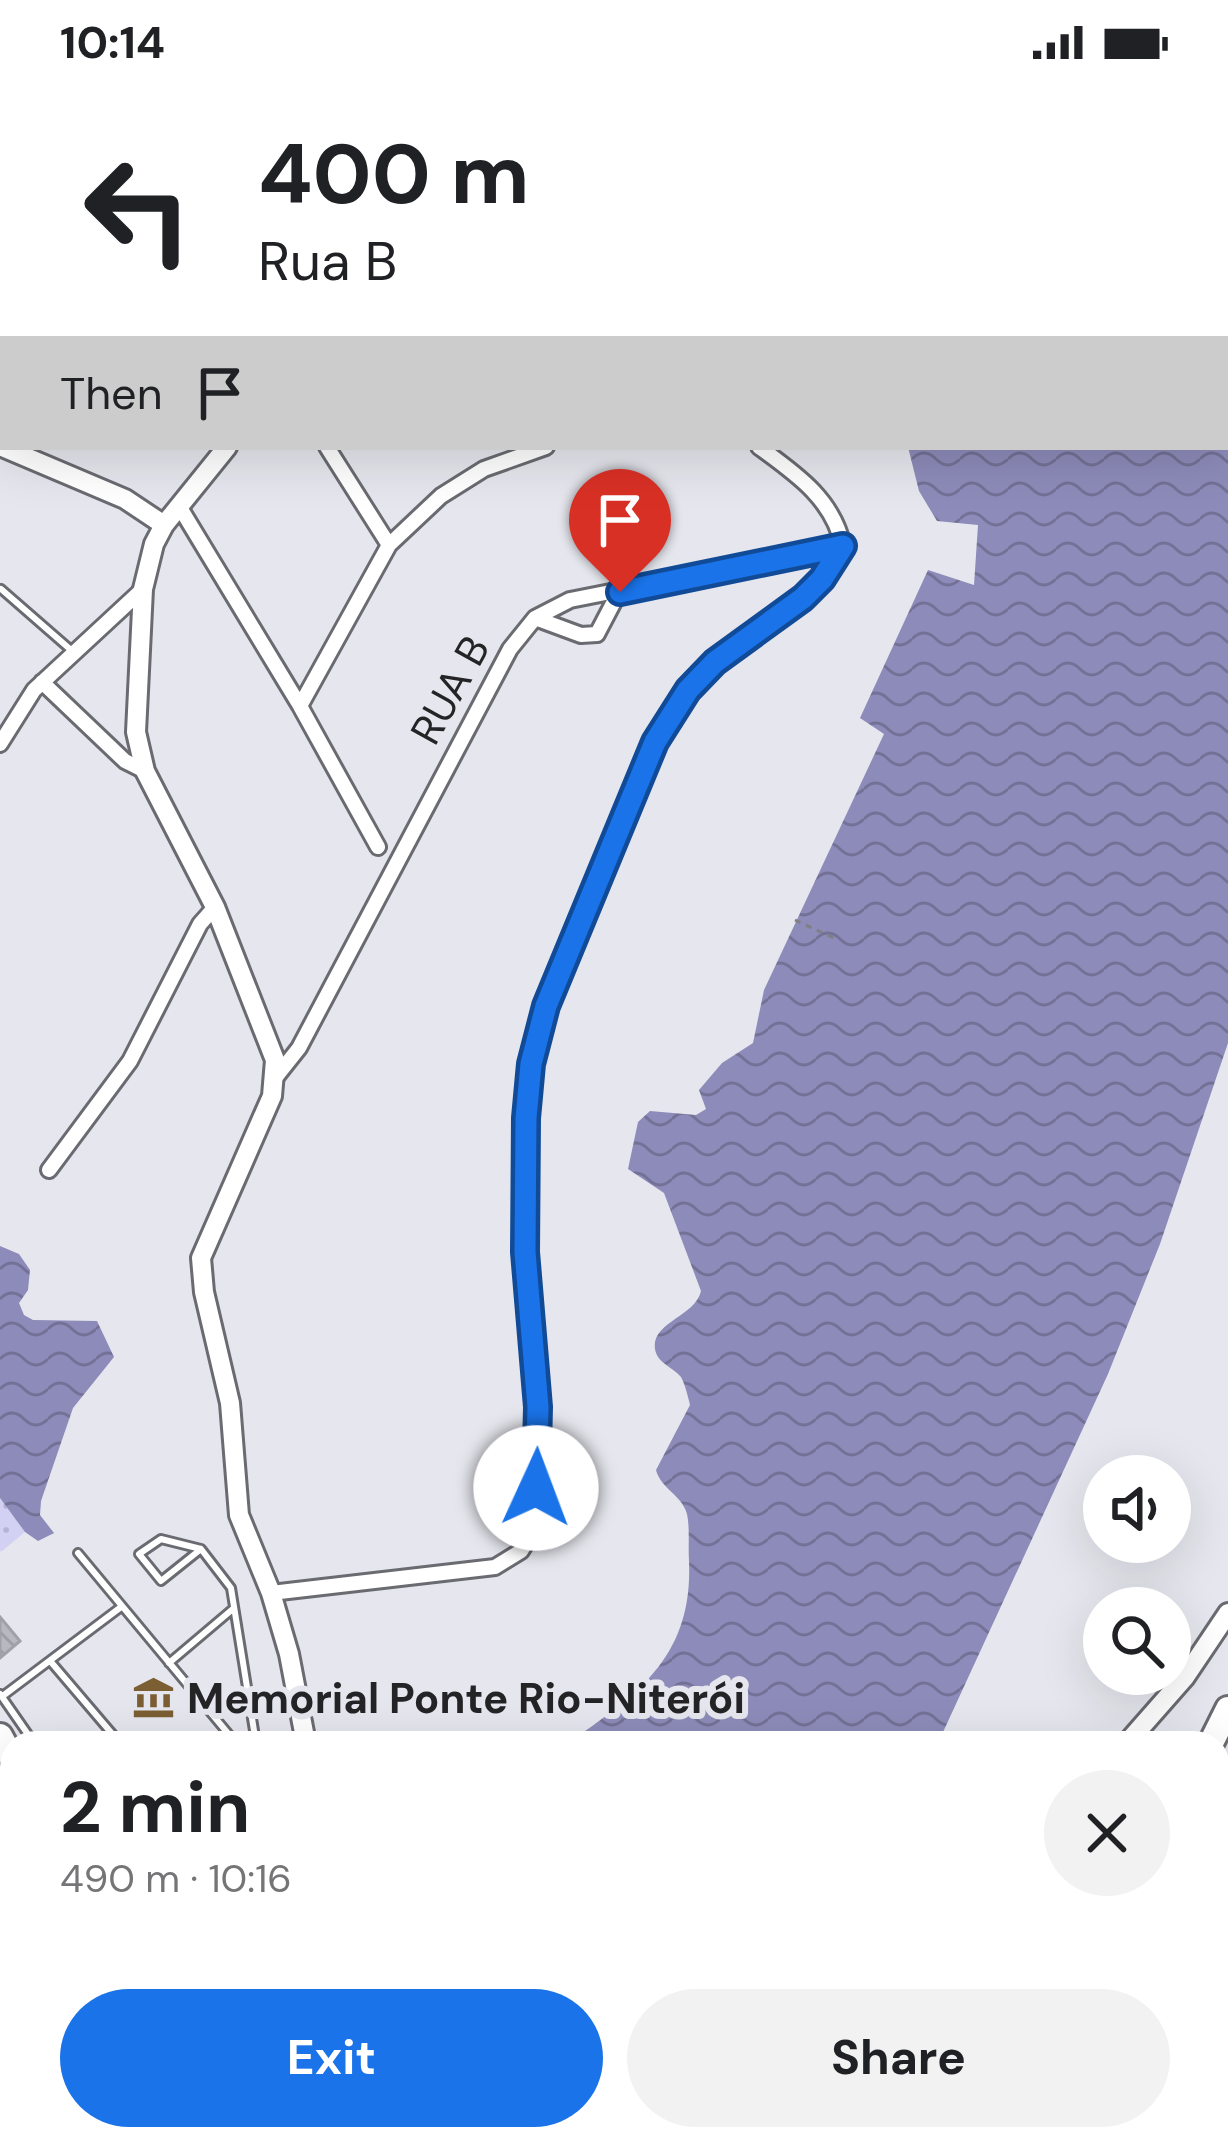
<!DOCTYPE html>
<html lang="en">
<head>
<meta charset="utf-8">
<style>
  :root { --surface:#fff; --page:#f2f2f2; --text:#202124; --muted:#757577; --accent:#1a73e8 }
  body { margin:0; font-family:"DM Sans",sans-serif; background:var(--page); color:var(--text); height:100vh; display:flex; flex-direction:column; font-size:45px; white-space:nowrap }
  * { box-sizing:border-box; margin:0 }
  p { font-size:39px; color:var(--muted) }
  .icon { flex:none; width:66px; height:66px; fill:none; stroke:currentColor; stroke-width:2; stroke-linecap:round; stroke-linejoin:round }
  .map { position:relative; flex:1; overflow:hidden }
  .sheet { position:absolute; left:0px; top:1647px; width:1230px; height:420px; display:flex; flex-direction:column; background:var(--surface); border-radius:36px 36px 0 0; box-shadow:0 12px 48px #0002 }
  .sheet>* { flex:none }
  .guide { position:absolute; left:0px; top:0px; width:1230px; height:366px; box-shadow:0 12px 48px #0002; background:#fff; color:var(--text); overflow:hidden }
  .controls { position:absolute; left:1083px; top:1371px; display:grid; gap:24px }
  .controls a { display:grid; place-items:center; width:108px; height:108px; border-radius:50%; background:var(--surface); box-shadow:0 12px 48px #0002; font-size:60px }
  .pin { position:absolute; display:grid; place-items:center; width:102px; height:102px; color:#fff; margin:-123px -51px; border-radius:50% 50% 50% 0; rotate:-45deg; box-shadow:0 0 12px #0007 }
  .pin .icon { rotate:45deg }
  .me { position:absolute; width:132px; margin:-66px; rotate:2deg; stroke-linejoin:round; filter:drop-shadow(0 0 9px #0008) }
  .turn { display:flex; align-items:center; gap:42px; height:252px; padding:0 60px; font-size:54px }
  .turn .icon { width:156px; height:156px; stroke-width:2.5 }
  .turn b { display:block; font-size:84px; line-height:102px }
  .then { display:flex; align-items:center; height:114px; padding:0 60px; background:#0003; gap:24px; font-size:45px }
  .round { display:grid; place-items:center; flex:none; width:126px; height:126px; border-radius:63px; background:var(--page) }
  .overview { display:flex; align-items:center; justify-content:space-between; height:204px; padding:0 60px }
  h1 { font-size:72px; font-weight:700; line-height:90px }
  .primary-button { display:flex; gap:24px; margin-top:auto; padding:24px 60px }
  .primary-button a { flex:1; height:138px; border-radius:72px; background:var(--accent); color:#fff; font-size:48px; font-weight:700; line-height:138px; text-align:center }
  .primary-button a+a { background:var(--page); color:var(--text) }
  .status { display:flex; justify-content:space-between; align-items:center; height:84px; padding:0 60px; background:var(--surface); direction:ltr }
  .status svg { height:33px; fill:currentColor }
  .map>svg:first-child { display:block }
  .grass { fill:url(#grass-dots) }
  .water { fill:url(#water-waves) }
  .building { fill:url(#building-back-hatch); stroke:#a1a1a8; stroke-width:3 }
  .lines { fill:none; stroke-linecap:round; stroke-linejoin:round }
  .lane-casing { stroke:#6a6a71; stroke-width:12 }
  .street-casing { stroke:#6a6a71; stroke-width:20 }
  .secondary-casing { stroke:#6a6a71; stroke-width:24 }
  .primary-casing { stroke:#6a6a71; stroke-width:27 }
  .highway-casing { stroke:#6a6a71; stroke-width:30 }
  .path { stroke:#7f7f84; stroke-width:3; stroke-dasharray:6 6; stroke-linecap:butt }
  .lane { stroke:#fff; stroke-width:6 }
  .street { stroke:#fff; stroke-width:14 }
  .secondary { stroke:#fff; stroke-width:18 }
  .primary { stroke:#fff; stroke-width:21 }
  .highway { stroke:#fff; stroke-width:24 }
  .route-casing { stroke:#114b97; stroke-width:30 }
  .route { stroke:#1a73e8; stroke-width:21 }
  .labels { text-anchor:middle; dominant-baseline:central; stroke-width:12; stroke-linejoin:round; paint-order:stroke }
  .street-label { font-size:42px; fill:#242427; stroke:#e6e6ee }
  .poi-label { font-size:42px; font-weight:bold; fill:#242427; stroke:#e6e6ee; text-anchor:start }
</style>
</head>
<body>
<div class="status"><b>10:14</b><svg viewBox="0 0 49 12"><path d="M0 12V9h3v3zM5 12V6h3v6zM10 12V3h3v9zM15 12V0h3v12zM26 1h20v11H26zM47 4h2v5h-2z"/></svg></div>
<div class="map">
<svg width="1228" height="2067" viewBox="0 0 1228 2067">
  <defs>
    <pattern id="grass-dots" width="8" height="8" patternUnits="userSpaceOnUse" patternTransform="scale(3)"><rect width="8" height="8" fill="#d2d1f4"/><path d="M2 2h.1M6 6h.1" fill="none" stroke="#b4b3d1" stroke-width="1.8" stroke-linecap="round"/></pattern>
    <pattern id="water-waves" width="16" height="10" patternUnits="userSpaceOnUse" patternTransform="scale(3)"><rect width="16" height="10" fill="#8d8bb9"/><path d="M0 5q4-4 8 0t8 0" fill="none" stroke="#737196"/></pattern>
    <pattern id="building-back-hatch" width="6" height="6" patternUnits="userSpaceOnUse" patternTransform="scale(3)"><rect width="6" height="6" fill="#b8b8c0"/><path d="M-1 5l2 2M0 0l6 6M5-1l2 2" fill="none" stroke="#9e9ea5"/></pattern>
  </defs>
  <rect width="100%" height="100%" fill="#e6e6ee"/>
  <!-- grass -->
  <path class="grass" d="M0,1414l25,34 -24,20 -1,-2z"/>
  <!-- water -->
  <path class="water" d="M938,0h290v959l-68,201 -52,130 -170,369h-370c71,-49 125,-87 121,-182 -1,-15 1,-33 -2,-47 -5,-19 -26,-25 -31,-44l34,-65c-2,-8 -5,-21 -9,-28 -8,-10 -24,-14 -26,-28 -4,-27 40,-32 46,-58l-37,-98 -36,-24 10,-47 12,-11 46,4 10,-6 -7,-19 23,-27 31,-20 11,-53 120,-256 -24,-16 68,-148 46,15 4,-60 -41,-4 -18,-30 -11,-44h319v-360h-290z
    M0,1162l19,8 11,16 -2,20 -9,13 5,12 9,5 64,1 17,36 -41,51 -32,93 -1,14 14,18 -16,8 -13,-9 -25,-34z
    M0,1958l12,15v82h43l4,12h-59z"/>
  <!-- building -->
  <path class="building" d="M0,1533l20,24 -20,17z"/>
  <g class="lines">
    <defs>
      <path id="lane" d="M497,3l14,-3
        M798,3l1,-3
        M0,90h3
        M1,505l70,61
        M201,1465l-40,32 -22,-27 22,-15 40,10 30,39 25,155
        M78,1469l158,190
        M51,1578l69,81
        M169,1579l65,-55
        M0,1610l34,49
        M4,1611l117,-88
        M485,2055h22"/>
      <path id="street" d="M0,310l3,-1
        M327,363l62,98
        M179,422l121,200 78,141
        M535,534l46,17 16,-1 22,-42
        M42,598l83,79 20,10
        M300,622l89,-161 52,-49 43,-27 62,-22
        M0,660l34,-54 109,-101
        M276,993l23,-29 211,-399 25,-31 35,-18 273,-54
        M49,1086l81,-109 70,-137 15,-17
        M271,1509l224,-26 26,-16 8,-13 9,-131 -13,-155 1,-133 5,-55 15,-58 109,-264 33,-52 27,-28 88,-64 19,-19 21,-33c-10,-47 -47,-72 -84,-99"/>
      <path id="secondary" d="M335,3v-3
        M0,362l125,53 39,26
        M227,363l-63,78 -10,19 -11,45 -7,143 9,39 70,136 60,153 -3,36 -71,162 3,34 26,111 9,112 32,78 18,61 17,89
        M1127,1659l58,-66 43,-64
        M576,2067v-12"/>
      <path id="primary" d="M1218,2036l10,2
        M1218,2054l10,1
        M588,2067l4,-12"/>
      <path id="highway" d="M0,1652l12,22
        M1211,1659l17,-34
        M0,1780l12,17
        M1218,1798l10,-27
        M0,1868l12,14
        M1218,1900l10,-16
        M118,2055l2,12
        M173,2055l4,12
        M212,2055l6,12
        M266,2055l11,12
        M341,2055l18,12
        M913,2055l6,12
        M633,2067l12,-12
        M1006,2067l11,-12
        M1086,2067l5,-12
        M1124,2067l8,-12"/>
    </defs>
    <!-- lane casing -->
    <use href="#lane" class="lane-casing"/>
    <!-- street casing -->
    <use href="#street" class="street-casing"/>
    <!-- secondary casing -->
    <use href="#secondary" class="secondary-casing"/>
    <!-- primary casing -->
    <use href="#primary" class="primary-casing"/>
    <!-- highway casing -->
    <use href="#highway" class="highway-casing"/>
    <!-- path -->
    <path class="path" d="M795,836l39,18
      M1218,1945l10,3
      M1154,2056l49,10"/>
    <!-- lane -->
    <use href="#lane" class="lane"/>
    <!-- street -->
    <use href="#street" class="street"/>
    <!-- secondary -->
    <use href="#secondary" class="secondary"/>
    <!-- primary -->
    <use href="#primary" class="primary"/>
    <!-- highway -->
    <use href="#highway" class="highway"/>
  </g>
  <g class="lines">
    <defs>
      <path id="route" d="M536,1404l2,-81 -13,-155 1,-134 5,-54 15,-58 109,-264 33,-52 27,-28 88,-64 19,-19 21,-33 -223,46"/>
    </defs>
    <!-- route casing -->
    <use href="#route" class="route-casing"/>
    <!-- route -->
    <use href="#route" class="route"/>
  </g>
  <!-- icons -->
  <defs>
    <symbol id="museum-bare" viewBox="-9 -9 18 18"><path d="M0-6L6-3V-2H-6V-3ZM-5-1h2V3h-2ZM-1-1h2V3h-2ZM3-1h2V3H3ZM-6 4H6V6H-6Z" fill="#7b5e32" stroke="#e6e6ee" stroke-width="2.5" paint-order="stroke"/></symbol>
  </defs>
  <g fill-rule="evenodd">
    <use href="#museum-bare" x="124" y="1584" width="59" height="59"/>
  </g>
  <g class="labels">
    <!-- street labels -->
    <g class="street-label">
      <text transform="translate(450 606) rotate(-61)">RUA B</text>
    </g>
    <!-- poi labels -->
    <g class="poi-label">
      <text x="187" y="1614">Memorial Ponte Rio-Niterói</text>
    </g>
  </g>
</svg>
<div class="controls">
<a><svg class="icon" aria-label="sound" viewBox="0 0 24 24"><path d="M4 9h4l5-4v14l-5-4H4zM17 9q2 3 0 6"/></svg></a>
<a><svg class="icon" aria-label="search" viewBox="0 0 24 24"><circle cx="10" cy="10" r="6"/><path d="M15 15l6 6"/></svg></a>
</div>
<div class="pin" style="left:620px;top:508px;background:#d93025"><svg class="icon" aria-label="arrive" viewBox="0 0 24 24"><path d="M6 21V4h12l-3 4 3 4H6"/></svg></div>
<svg class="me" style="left:536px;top:1404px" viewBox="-20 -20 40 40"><circle r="19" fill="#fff"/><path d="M0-13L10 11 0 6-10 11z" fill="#1a73e8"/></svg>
<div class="guide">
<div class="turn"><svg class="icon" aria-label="left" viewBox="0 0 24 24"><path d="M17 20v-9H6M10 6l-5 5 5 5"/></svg><div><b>400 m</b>Rua B</div></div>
<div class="then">Then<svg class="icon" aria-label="arrive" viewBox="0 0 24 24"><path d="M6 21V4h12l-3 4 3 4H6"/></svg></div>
</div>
<section class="sheet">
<div class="overview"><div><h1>2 min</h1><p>490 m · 10:16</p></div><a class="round"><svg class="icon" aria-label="close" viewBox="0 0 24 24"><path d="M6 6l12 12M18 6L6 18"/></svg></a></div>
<div class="primary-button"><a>Exit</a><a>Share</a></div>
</section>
</div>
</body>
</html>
